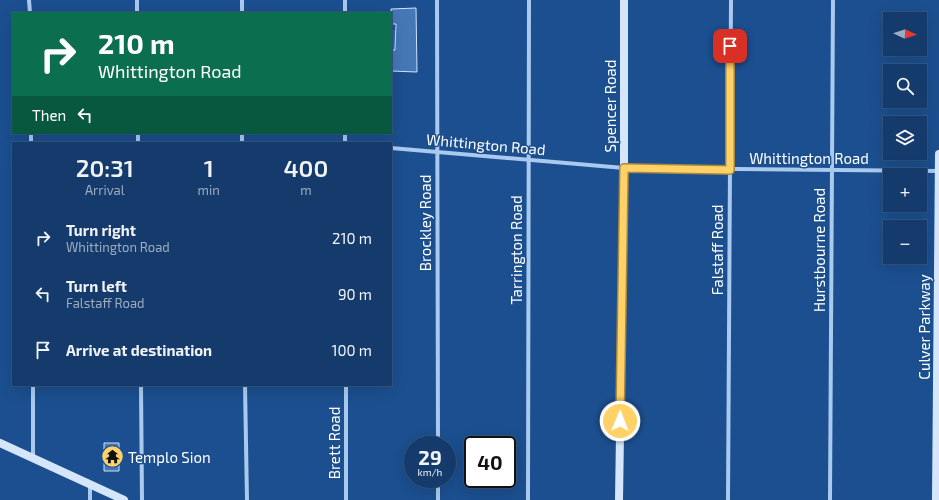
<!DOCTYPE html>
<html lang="en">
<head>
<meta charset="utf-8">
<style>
  :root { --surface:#143b6b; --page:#214673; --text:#f1f3f6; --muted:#9dadc1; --line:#33557e }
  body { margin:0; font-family:"Exo 2",sans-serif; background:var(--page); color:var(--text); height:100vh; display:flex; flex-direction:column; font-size:15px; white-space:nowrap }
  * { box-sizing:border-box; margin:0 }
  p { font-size:13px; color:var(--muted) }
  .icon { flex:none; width:22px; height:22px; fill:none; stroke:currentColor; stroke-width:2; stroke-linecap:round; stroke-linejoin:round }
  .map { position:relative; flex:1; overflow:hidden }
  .details { position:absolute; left:12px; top:142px; width:380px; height:244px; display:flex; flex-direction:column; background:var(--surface); border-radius:0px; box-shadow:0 4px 16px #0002,0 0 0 1px var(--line) }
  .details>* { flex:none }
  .banner { position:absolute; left:12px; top:12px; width:380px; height:122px; border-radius:0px; box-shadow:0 4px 16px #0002,0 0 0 1px var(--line); background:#0b6e4f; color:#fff; overflow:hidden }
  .needle { width:26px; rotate:93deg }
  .fabs { position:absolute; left:883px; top:12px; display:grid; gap:8px }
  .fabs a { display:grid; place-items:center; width:44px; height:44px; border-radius:0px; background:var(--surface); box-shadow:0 4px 16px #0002,0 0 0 1px var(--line); font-size:20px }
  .speed { position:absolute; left:404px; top:436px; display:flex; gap:8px; font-size:20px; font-weight:700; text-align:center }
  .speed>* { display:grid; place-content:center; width:52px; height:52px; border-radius:50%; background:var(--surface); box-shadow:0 4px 16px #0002,0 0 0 1px var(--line); line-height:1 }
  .speed small { font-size:10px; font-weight:400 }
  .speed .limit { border:2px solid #111; border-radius:6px; background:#fff; color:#111 }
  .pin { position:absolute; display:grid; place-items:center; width:34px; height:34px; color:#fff; margin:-17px; border-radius:8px; box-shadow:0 2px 6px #0006 }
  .me { position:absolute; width:44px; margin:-22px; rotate:1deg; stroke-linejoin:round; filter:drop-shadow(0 0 3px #0008) }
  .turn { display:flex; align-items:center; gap:14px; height:84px; padding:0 20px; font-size:18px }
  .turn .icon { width:52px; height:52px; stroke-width:2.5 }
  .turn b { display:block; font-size:28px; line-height:34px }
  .then { display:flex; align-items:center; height:38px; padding:0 20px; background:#0003; gap:8px; font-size:15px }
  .eta { display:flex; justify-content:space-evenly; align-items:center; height:68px; text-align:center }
  .eta b { font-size:24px; font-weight:600; line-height:28px }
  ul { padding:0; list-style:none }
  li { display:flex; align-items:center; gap:12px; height:56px; padding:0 20px }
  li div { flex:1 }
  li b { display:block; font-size:15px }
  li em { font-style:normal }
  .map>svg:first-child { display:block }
  .green { fill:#2e69ad }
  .building { fill:#4478b7; stroke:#cfe3fa }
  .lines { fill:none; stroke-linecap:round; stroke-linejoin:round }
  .street { stroke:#a9c9ee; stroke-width:4 }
  .secondary { stroke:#d6e6fa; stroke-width:8 }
  .route-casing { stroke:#a68842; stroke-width:10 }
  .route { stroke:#ffd166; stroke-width:7 }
  .labels { text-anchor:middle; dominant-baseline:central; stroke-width:3; stroke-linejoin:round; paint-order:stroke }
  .street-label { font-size:15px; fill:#fff; stroke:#1b4f8f }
  .poi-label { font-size:15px; fill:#fff; stroke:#1b4f8f; text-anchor:start }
</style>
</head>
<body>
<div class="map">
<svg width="939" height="500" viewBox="0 0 939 500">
  <rect width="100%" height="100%" fill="#1b4f8f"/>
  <!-- green -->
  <path class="green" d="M391,30h4v20h-4z"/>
  <!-- building -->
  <path class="building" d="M416,8l1,64 -26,-1v-21h4l1,-26h-5v-15z
    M104,443h15v28h-15z"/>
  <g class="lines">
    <!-- street -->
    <path class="street" d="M29,0l1,13
      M137,0v13
      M437,0l1,445
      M242,13v-13
      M345,13v-13
      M31,133v10
      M138,133v10
      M242,143v-10
      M345,143v-10
      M391,148l233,20 315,3
      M33,385v73
      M141,385l1,115
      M245,385l2,115
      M346,385v115
      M438,479v21
      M90,485v15
      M528,500l1,-500
      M728,500l3,-500
      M830,500l3,-500"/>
    <!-- secondary -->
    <path class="secondary" d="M0,443l124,57
      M619,500l5,-332v-168
      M936,500l3,-346"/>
  </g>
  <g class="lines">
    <defs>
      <path id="route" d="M620,421l4,-253 106,2v-124"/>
    </defs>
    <!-- route casing -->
    <use href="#route" class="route-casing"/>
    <!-- route -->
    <use href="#route" class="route"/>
  </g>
  <!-- icons -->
  <defs>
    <symbol id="temple-disc" viewBox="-11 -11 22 22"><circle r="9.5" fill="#ffd166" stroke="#1b4f8f"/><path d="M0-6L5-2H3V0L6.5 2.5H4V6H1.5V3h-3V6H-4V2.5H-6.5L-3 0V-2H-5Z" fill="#111"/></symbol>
  </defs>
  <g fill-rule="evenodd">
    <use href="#temple-disc" x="100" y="444" width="25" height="25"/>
  </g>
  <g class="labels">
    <!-- street labels -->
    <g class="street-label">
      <text transform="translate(610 106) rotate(-90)">Spencer Road</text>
      <text transform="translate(486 144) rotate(5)">Whittington Road</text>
      <text x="809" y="158">Whittington Road</text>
      <text transform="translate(425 223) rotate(-90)">Brockley Road</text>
      <text transform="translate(516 250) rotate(-90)">Tarrington Road</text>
      <text transform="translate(717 250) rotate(-90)">Falstaff Road</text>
      <text transform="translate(819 250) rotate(-90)">Hurstbourne Road</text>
      <text transform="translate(924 327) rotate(-90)">Culver Parkway</text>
      <text transform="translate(334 443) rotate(-90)">Brett Road</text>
    </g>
    <!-- poi labels -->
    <g class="poi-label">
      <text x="128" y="457">Templo Sion</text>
    </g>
  </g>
</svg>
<div class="fabs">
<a><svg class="needle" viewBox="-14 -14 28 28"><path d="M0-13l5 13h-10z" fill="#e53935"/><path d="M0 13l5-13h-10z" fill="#9dadc1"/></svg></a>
<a><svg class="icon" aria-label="search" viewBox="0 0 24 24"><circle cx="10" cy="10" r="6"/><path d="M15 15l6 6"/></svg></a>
<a><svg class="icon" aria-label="layers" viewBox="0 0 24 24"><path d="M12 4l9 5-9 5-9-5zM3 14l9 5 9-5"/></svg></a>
<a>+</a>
<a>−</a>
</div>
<div class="speed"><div>29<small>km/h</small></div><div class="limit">40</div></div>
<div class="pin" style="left:730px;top:46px;background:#d93025"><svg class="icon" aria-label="arrive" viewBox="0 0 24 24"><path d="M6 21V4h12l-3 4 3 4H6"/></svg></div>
<svg class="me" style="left:620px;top:421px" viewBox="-20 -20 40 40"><circle r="17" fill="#ffd166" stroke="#fff" stroke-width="3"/><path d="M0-11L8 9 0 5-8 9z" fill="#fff"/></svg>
<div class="banner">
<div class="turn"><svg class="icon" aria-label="right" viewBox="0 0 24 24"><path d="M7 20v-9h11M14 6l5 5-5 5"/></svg><div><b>210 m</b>Whittington Road</div></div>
<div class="then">Then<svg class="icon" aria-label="left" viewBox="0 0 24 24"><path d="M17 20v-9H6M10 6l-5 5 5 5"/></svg></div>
</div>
<section class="details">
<div class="eta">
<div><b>20:31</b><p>Arrival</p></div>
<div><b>1</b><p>min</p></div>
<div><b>400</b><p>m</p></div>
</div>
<ul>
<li><svg class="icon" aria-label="right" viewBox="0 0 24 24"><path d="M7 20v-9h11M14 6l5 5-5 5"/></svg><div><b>Turn right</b><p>Whittington Road</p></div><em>210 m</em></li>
<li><svg class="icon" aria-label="left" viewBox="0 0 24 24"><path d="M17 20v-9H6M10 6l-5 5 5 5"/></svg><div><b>Turn left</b><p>Falstaff Road</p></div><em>90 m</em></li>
<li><svg class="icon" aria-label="arrive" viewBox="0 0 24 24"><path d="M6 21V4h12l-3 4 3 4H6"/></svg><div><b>Arrive at destination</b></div><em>100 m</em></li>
</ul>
</section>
</div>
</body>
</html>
